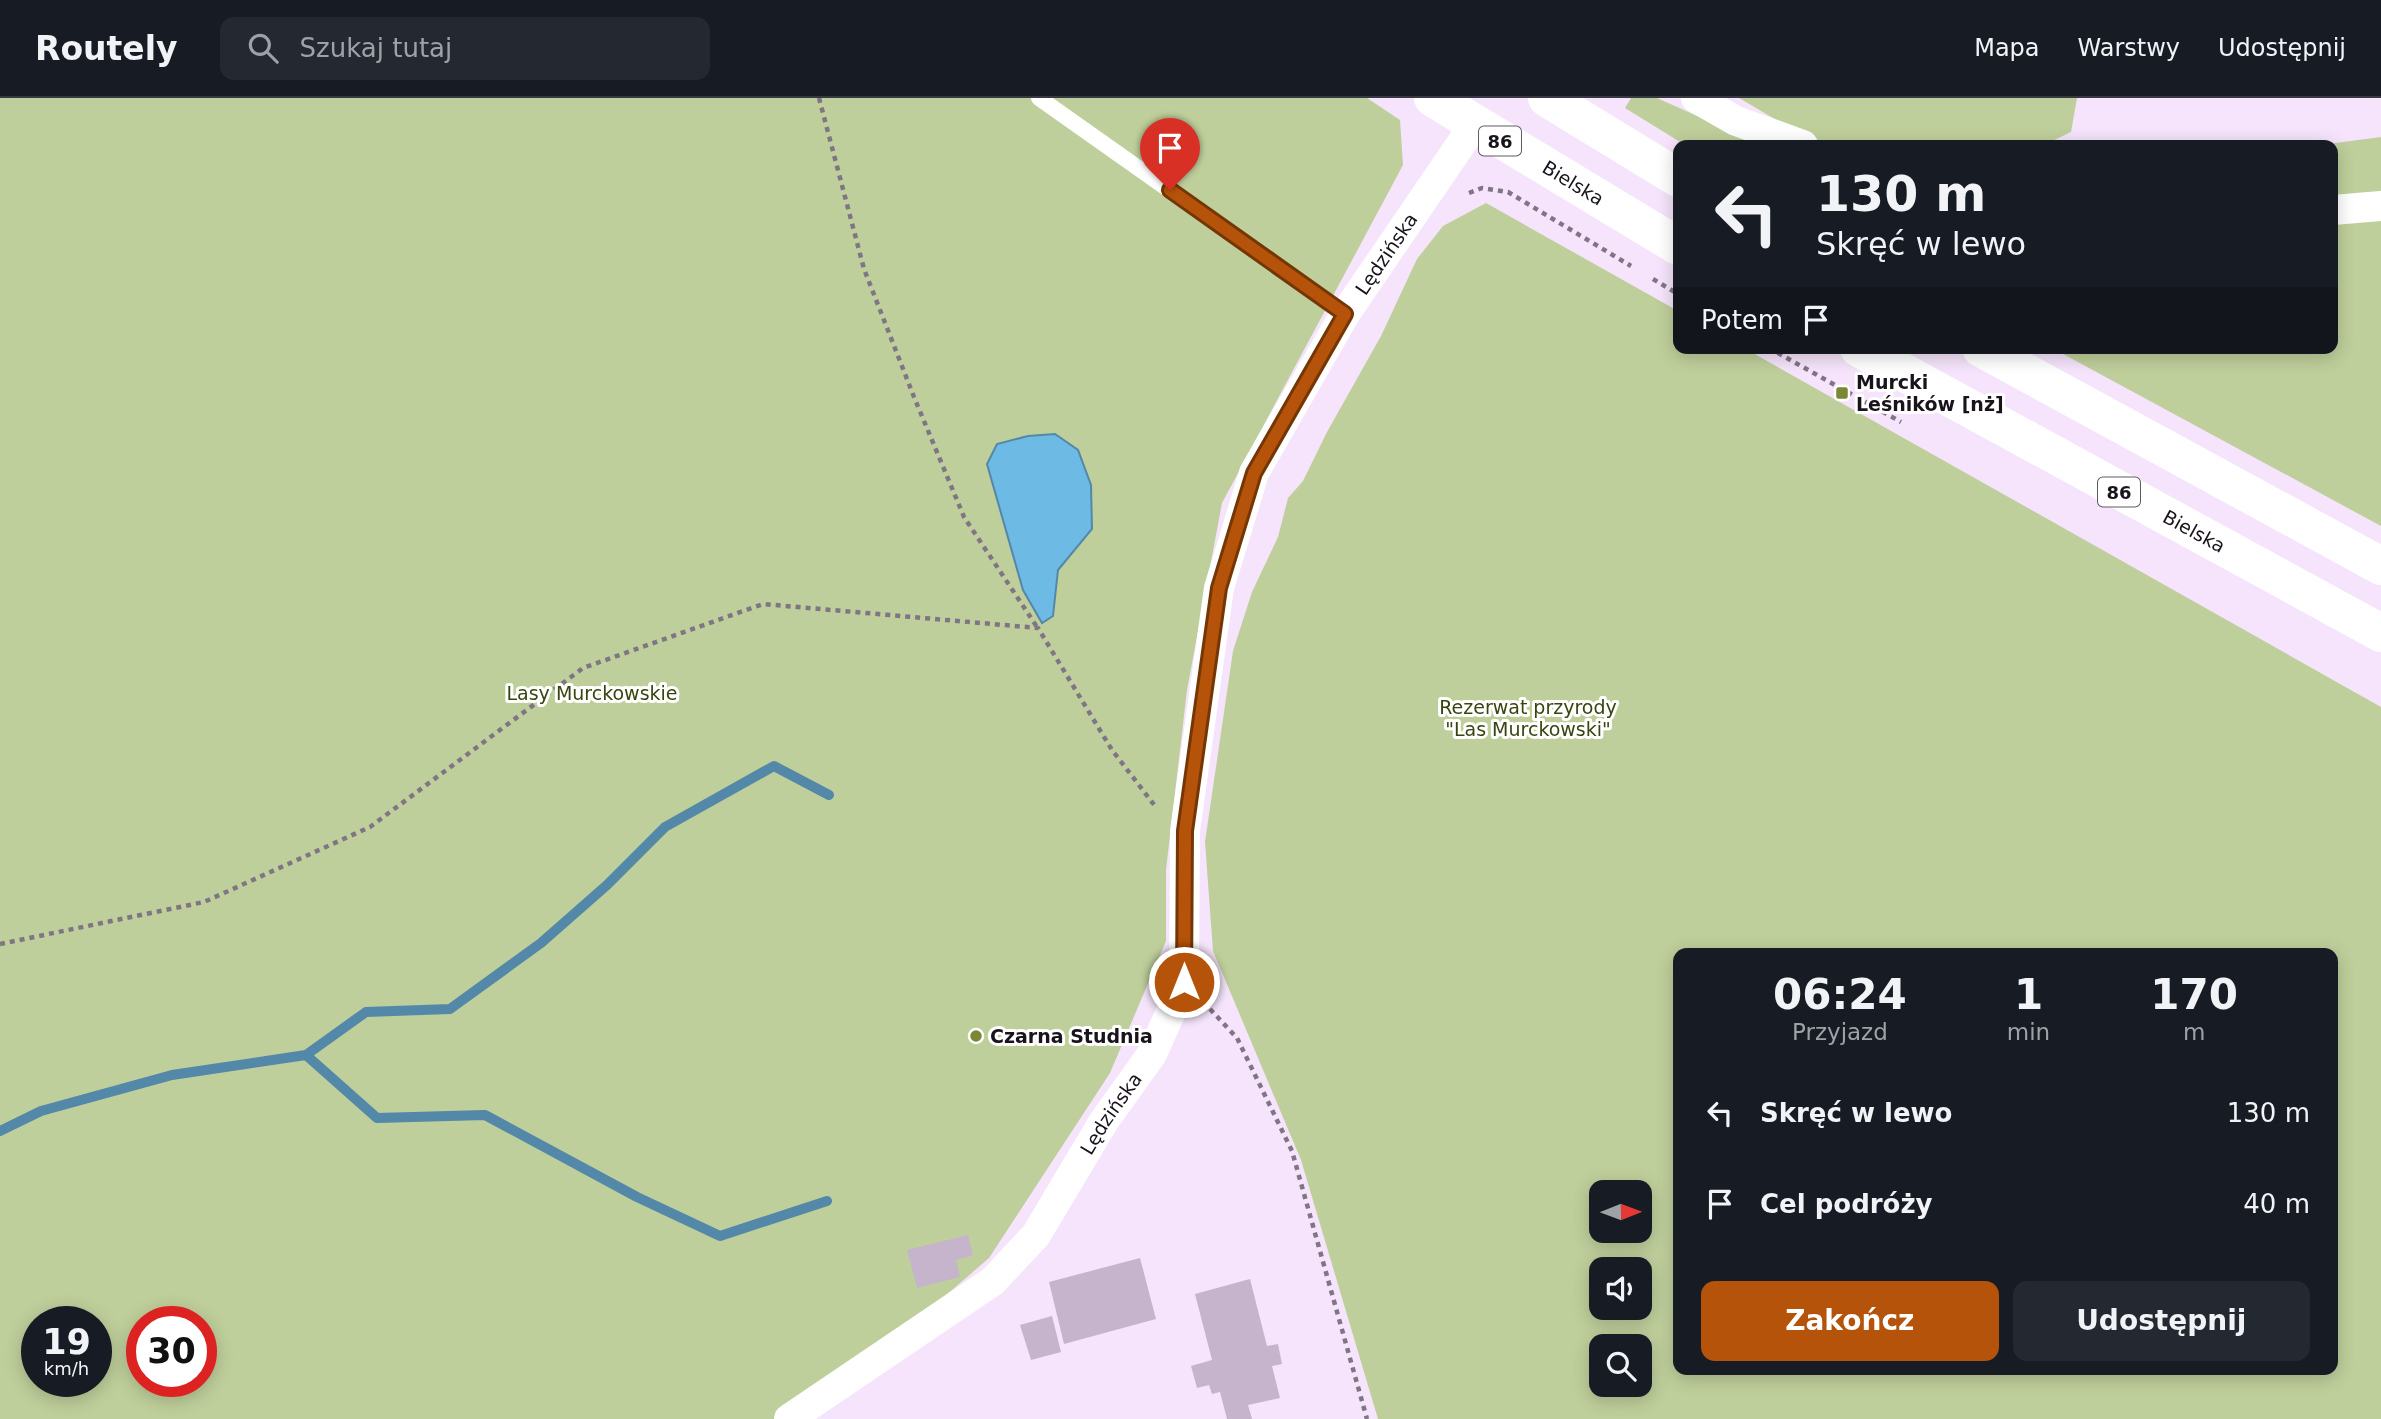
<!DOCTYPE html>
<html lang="pl">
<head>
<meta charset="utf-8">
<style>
  :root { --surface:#171b24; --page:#242831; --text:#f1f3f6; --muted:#9ea1a6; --line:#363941; --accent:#b45309 }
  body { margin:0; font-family:"DejaVu Sans",sans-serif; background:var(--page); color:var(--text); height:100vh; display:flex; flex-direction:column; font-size:26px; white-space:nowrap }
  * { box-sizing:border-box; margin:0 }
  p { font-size:23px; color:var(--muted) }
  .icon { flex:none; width:38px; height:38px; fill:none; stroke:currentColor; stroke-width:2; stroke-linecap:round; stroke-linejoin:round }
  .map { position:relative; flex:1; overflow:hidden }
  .side { position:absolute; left:1673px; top:850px; width:665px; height:427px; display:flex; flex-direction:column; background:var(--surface); border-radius:14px; box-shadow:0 4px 18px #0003 }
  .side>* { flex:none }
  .hud { position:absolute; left:1673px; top:42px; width:665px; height:214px; border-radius:14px; box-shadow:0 4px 18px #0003; background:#171b24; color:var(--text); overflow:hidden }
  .needle { width:46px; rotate:89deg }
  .tools { position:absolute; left:1589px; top:1082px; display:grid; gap:14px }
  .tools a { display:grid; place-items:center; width:63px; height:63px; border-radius:14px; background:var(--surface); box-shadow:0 4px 18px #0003; font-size:35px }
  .speed { position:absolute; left:21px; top:1208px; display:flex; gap:14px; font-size:35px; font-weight:700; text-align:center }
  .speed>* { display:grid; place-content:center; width:91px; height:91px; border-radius:50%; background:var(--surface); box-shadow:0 4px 18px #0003; line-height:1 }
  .speed small { font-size:18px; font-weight:400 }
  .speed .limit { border:10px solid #d22; background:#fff; color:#111 }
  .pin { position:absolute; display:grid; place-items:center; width:60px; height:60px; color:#fff; margin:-72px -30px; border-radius:50% 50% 50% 0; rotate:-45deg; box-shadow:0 0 7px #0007 }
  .pin .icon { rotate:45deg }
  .me { position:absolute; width:77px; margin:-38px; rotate:0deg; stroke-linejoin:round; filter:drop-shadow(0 0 5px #0008) }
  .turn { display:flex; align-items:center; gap:24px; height:147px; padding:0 28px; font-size:32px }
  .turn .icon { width:91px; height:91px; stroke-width:2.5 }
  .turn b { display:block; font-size:49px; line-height:60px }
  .then { display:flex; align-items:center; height:66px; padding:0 28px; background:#0003; gap:14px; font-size:26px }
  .eta { display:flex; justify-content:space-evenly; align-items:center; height:119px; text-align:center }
  .eta b { font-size:42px; font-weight:800; line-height:49px }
  .primary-button { display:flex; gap:14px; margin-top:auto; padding:14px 28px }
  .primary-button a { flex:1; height:80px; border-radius:14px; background:var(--accent); color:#fff; font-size:28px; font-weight:800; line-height:80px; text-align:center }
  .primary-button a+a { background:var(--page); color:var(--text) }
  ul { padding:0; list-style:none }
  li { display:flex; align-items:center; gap:21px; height:91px; padding:0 28px }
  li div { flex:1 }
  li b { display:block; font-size:26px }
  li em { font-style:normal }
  header { display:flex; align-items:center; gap:42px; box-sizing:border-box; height:98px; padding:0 35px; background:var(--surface); border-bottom:2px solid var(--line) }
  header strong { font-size:33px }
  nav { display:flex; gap:38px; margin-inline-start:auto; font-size:24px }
  .search { width:490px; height:63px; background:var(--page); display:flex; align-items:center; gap:18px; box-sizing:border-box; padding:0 24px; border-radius:14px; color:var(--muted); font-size:26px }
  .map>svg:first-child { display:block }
  .green { fill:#bfcf9b; fill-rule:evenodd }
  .water { fill:#6dbae5; stroke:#5488a9; stroke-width:2 }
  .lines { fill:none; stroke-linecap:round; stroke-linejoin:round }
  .stream { stroke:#5488a9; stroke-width:10 }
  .building { fill:#c5b4cb }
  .path { stroke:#807584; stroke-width:4.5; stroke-dasharray:5 5; stroke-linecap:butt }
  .lane { stroke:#fff; stroke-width:16 }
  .street { stroke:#fff; stroke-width:30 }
  .primary { stroke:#fff; stroke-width:38 }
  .route-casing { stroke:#753606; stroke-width:18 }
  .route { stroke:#b45309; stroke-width:12 }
  .poi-dot { fill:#7c8733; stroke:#fff; stroke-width:2.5 }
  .labels { text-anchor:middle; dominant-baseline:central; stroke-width:6; stroke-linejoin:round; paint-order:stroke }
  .shield { fill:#fff; stroke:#5e5a60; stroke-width:2 }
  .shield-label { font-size:18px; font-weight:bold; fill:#19131c }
  .street-label { font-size:19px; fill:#19131c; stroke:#fff }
  .poi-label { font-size:19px; font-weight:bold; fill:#19131c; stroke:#fff; text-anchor:start }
  .park-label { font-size:19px; fill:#394510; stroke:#fff }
</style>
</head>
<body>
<header>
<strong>Routely</strong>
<div class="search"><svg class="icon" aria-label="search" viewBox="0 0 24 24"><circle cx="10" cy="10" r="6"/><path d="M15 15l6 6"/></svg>Szukaj tutaj</div>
<nav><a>Mapa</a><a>Warstwy</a><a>Udostępnij</a></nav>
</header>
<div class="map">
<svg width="2381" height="1321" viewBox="0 0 2381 1321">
  <rect width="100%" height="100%" fill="#f5e4fb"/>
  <!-- green -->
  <path class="green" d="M0,0h1367l33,22 3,45 -181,338 -35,187 -21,180v71l-56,132 -121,185 -186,161h-803zM37,1223h59v60h-59zM142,1223h59v60h-59z
    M1631,0h26l105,47h-77l-60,-37z
    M1739,0h338l-6,34 -27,13h-270l16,-17z
    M2381,39v389l-329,-178h281v-203h-13z
    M1486,105l192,108v37h66l637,359v712h-1003l-77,-259 -88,-209 -8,-109 28,-191 19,-59 26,-55 10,-39 15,-17 24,-49 54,-96 36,-77 26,-33zM1678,856h655v416h-655zM1601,1094h39v38h-39zM1601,1171h39v38h-39zM1601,1248h39v38h-39z"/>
  <!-- water -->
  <path class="water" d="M1055,336l23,16 13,35 1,44 -34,41 -5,46 -11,7 -19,-33 -36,-126 10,-20 31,-8z"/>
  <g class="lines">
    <!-- stream -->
    <path class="stream" d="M306,957l71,63 108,-3 152,82 83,39 107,-35
      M0,1033l41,-20 131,-36 134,-20 60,-43 84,-3 91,-66 66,-58 58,-58 109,-61 55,29"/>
  </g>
  <!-- building -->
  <path class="building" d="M968,1137l5,20 -17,5 4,17 -43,11 -10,-38z
    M1140,1160l16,61 -92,25 -15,-62z
    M1250,1181l17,67 11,-2 4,20 -10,2 8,32 -32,7 4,14h-25l-7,-27 -8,2 -3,-9 -12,3 -6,-22 21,-6 -17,-66z
    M1052,1218l9,36 -30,8 -11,-35z"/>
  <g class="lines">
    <!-- path -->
    <path class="path" d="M819,0l45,171 50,128 50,120 73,110
      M1469,95l13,-5 26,4 123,74
      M1653,181l25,15
      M1769,250l132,74
      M0,846l204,-42 166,-75 213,-159 180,-64 275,24 74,122 43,56
      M1210,911l27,29 55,113 75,268"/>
    <!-- lane -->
    <path class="lane" d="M1039,0l306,216"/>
    <!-- street -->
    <g class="street">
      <path d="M1696,0l40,23 67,24"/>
      <path d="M2333,112l48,-4"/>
      <path id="s1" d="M789,1321l204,-138 43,-46 68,-114 48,-67 32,-72 1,-151 34,-243 35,-115 91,-159 129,-189"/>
    </g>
    <!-- primary -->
    <g class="primary">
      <path id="s2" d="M1433,0l245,148"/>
      <path d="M1547,0l131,80"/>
      <path id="s3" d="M1859,250l522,285"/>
      <path d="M1981,250l400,218"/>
    </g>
  </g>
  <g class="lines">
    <defs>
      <path id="route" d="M1170,92l175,124 -91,159 -35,115 -34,243 -1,151"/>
    </defs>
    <!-- route casing -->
    <use href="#route" class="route-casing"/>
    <!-- route -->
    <use href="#route" class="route"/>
  </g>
  <!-- markers -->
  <g class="poi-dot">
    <rect x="1835" y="288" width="14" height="14" rx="3.5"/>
    <circle cx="976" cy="938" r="7"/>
  </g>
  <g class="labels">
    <!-- shield labels -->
    <g class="shield">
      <rect x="1479" y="28.5" width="42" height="29" rx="5"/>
      <rect x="2098" y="379.5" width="42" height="29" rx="5"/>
    </g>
    <g class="shield-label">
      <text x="1500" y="43">86</text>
      <text x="2119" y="394">86</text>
    </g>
    <!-- street labels -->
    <g class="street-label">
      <text stroke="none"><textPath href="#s2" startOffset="164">Bielska</textPath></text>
      <text stroke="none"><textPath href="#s1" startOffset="1376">Lędzińska</textPath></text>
      <text stroke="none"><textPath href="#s3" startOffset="382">Bielska</textPath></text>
      <text stroke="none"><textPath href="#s1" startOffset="452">Lędzińska</textPath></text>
    </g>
    <!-- poi labels -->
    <g class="poi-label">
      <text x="1856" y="284">Murcki<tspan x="1856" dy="22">Leśników [nż]</tspan></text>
      <text x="990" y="938">Czarna Studnia</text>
    </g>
    <!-- park labels -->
    <g class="park-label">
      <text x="592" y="595">Lasy Murckowskie</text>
      <text x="1528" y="609">Rezerwat przyrody<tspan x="1528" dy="22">"Las Murckowski"</tspan></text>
    </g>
  </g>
</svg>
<div class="tools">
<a><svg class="needle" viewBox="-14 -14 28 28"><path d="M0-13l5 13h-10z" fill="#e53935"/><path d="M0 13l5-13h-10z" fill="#9ea1a6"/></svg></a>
<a><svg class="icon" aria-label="sound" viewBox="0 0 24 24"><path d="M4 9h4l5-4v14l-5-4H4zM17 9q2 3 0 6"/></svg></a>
<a><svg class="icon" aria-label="search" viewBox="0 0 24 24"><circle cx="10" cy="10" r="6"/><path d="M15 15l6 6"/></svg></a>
</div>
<div class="speed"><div>19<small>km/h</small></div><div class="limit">30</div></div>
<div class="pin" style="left:1170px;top:92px;background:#d93025"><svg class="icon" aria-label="arrive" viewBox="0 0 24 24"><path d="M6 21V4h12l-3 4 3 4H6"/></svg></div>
<svg class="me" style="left:1184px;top:884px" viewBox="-20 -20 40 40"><circle r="17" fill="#b45309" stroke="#fff" stroke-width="3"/><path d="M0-11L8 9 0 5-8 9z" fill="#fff"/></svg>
<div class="hud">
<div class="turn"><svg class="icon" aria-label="left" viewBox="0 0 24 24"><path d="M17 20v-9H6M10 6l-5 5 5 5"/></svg><div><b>130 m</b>Skręć w lewo</div></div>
<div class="then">Potem<svg class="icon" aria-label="arrive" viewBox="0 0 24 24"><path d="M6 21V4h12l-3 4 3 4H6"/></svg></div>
</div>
<section class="side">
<div class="eta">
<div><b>06:24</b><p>Przyjazd</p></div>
<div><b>1</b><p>min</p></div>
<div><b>170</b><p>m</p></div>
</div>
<ul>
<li><svg class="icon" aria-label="left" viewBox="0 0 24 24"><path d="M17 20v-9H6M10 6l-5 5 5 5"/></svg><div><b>Skręć w lewo</b></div><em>130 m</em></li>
<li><svg class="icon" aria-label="arrive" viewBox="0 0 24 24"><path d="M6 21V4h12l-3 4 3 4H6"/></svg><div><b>Cel podróży</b></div><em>40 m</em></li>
</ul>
<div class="primary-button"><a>Zakończ</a><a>Udostępnij</a></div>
</section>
</div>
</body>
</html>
